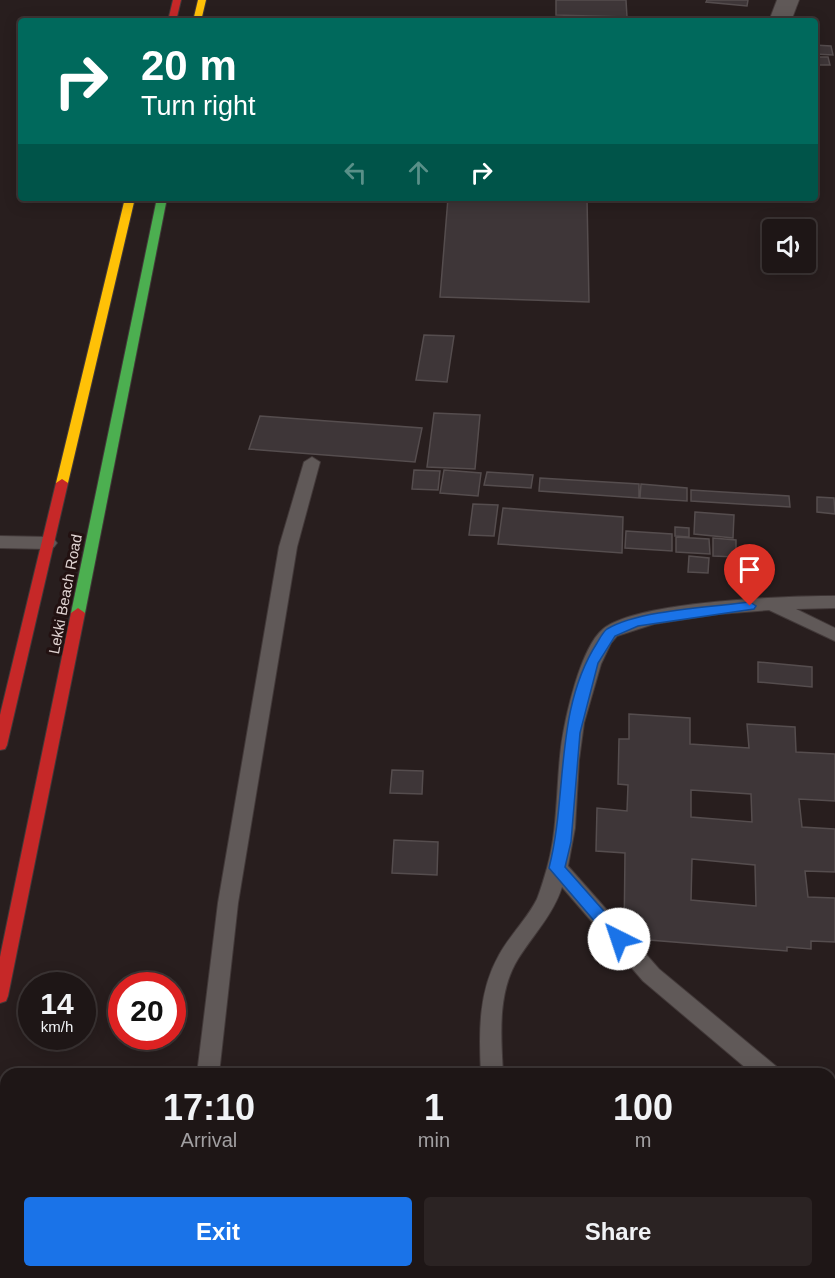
<!DOCTYPE html>
<html lang="en">
<head>
<meta charset="utf-8">
<style>
  :root { --surface:#1e1616; --page:#2b2323; --text:#f1f3f6; --muted:#a19fa1; --line:#3c3535; --accent:#1a73e8 }
  body { margin:0; font-family:Arial,sans-serif; background:var(--page); color:var(--text); height:100vh; display:flex; flex-direction:column; font-size:22px; white-space:nowrap }
  * { box-sizing:border-box; margin:0 }
  p { font-size:20px; color:var(--muted) }
  .icon { flex:none; width:33px; height:33px; fill:none; stroke:currentColor; stroke-width:2; stroke-linecap:round; stroke-linejoin:round }
  .map { position:relative; flex:1; overflow:hidden }
  .panel { position:absolute; left:0px; top:1068px; width:836px; height:210px; display:flex; flex-direction:column; background:var(--surface); border-radius:18px 18px 0 0; box-shadow:0 3px 15px #0003,0 0 0 2px var(--line) }
  .panel>* { flex:none }
  .top-card { position:absolute; left:18px; top:18px; width:800px; height:183px; border-radius:6px; box-shadow:0 3px 15px #0003,0 0 0 2px var(--line); background:#00695c; color:#fff; overflow:hidden }
  .buttons { position:absolute; left:762px; top:219px; display:grid; gap:12px }
  .buttons a { display:grid; place-items:center; width:54px; height:54px; border-radius:6px; background:var(--surface); box-shadow:0 3px 15px #0003,0 0 0 2px var(--line); font-size:30px }
  .speed { position:absolute; left:18px; top:972px; display:flex; gap:12px; font-size:30px; font-weight:700; text-align:center }
  .speed>* { display:grid; place-content:center; width:78px; height:78px; border-radius:50%; background:var(--surface); box-shadow:0 3px 15px #0003,0 0 0 2px var(--line); line-height:1 }
  .speed small { font-size:15px; font-weight:400 }
  .speed .limit { border:9px solid #d22; background:#fff; color:#111 }
  .pin { position:absolute; display:grid; place-items:center; width:51px; height:51px; color:#fff; margin:-62px -26px; border-radius:50% 50% 50% 0; rotate:-45deg; box-shadow:0 0 6px #0007 }
  .pin .icon { rotate:45deg }
  .me { position:absolute; width:66px; margin:-33px; rotate:319deg; stroke-linejoin:round; filter:drop-shadow(0 0 4px #0008) }
  .turn { display:flex; align-items:center; gap:21px; height:126px; padding:0 24px; font-size:27px }
  .turn .icon { width:78px; height:78px; stroke-width:2.5 }
  .turn b { display:block; font-size:42px; line-height:51px }
  .lanes { display:flex; align-items:center; height:57px; padding:0 24px; background:#0003; justify-content:center; gap:30px; direction:ltr }
  .lanes .off { opacity:.35 }
  .eta { display:flex; justify-content:space-evenly; align-items:center; height:102px; text-align:center }
  .eta b { font-size:36px; font-weight:700; line-height:42px }
  .button { display:flex; gap:12px; margin-top:auto; padding:12px 24px }
  .button a { flex:1; height:69px; border-radius:6px; background:var(--accent); color:#fff; font-size:24px; font-weight:700; line-height:69px; text-align:center }
  .button a+a { background:var(--page); color:var(--text) }
  .map>svg:first-child { display:block }
  .building { fill:#3e3638; stroke:#554d4e; stroke-width:1.5; fill-rule:evenodd }
  .lines { fill:none; stroke-linecap:round; stroke-linejoin:round }
  .lane-casing { stroke:#423939; stroke-width:2 }
  .street-casing { stroke:#423939; stroke-width:2 }
  .fast-casing { stroke:#423939; stroke-width:2 }
  .slow-casing { stroke:#423939; stroke-width:2 }
  .jam-casing { stroke:#423939; stroke-width:2 }
  .lane { fill:#605958; fill-rule:evenodd }
  .street { fill:#605958; fill-rule:evenodd }
  .fast { fill:#4caf50; fill-rule:evenodd }
  .slow { fill:#ffc107; fill-rule:evenodd }
  .jam { fill:#c62828; fill-rule:evenodd }
  .route { fill:#1a73e8; stroke:#114b97; stroke-width:1.5 }
  .labels { text-anchor:middle; dominant-baseline:central; stroke-width:6; stroke-linejoin:round; paint-order:stroke }
  .street-label { font-size:15px; fill:#e0d3d2; stroke:#211 }
</style>
</head>
<body>
<div class="map">
<svg width="835" height="1278" viewBox="0 0 835 1278">
  <rect width="100%" height="100%" fill="#281e1e"/>
  <!-- building -->
  <path class="building" d="M556,0h70l1,17 -71,-2z
    M707,0h41l-1,6 -41,-4z
    M814,45l17,1 2,9 -18,-1z
    M814,57h14l2,8h-14z
    M448,198h139l2,104 -149,-5z
    M424,335l30,1 -7,46 -31,-2z
    M434,413l46,2 -5,54 -48,-2z
    M260,416l162,12 -7,34 -166,-13z
    M414,470l26,1 -2,19 -26,-1z
    M444,470l37,3 -3,23 -38,-3z
    M487,472l46,3 -2,13 -47,-3z
    M540,478l99,6v14l-100,-7z
    M641,484l46,4v13l-47,-3z
    M691,490l98,6 1,11 -99,-6z
    M817,497l17,1 1,16 -18,-2z
    M473,504l25,1 -4,31 -25,-1z
    M503,508l120,9 -1,36 -124,-9z
    M695,512l39,3 -1,23 -39,-4z
    M675,527l14,1v9l-14,-1z
    M626,531l46,3v17l-47,-3z
    M676,537l33,2 1,15 -34,-2z
    M713,538l23,2v17l-23,-1z
    M689,556l20,2 -1,15 -20,-1z
    M728,564l20,2v14l-21,-2z
    M758,662l54,5v20l-54,-5z
    M629,714l61,4v26l59,4 -2,-24 48,3 1,25 39,2v47l-36,-2 3,28 33,2v43l-30,-1 3,26 27,1v44l-24,-1v8l-24,-2v4l-163,-13 1,-85 -29,-2 1,-43 30,3 1,-26 -10,-1 1,-45h10zM691,790l60,4 1,28 -61,-5zM692,859l63,6 1,41 -65,-6z
    M392,770l31,1 -1,23 -32,-1z
    M394,840l44,2 -1,33 -45,-2z"/>
  <g class="lines">
    <defs>
      <path id="lane" d="M312,457l8,5 -23,85 -59,356 -19,171h-22l21,-171 61,-356 25,-85z
        M0,536l48,1 6,2 3,4 -3,4 -6,2 -48,-1z
        M835,596v12l-39,1 39,19v13l-66,-31 -50,4 -65,10 -37,12 -6,7 -10,21 -17,59 -5,37 -4,68 -7,38 91,103 118,98 3,7h-27l-110,-93 -81,-94c-9,28 -29,48 -44,72 -21,34 -17,77 -15,115h-22c-2,-41 -3,-82 18,-119 11,-20 28,-36 38,-56 4,-10 7,-21 10,-31 11,-39 9,-80 14,-121 4,-29 19,-99 42,-118 34,-28 185,-33 232,-33z
        M830,1104l5,2v21l-5,-2z
        M177,1272h24v6h-24z
        M467,1272h24l-1,6h-24z"/>
      <path id="street" d="M777,0h22l-8,21h-22z"/>
      <path id="fast" d="M157,198h10l-82,415 -7,5 -7,-5z"/>
      <path id="slow" d="M198,0h8l-5,21h-8z
        M125,198h10l-67,285 -6,4 -6,-4z"/>
      <path id="jam" d="M173,0h8l-5,21h-8z
        M62,479l6,4 -61,262 -2,4 -5,1v-35l56,-232z
        M78,608l7,5 -77,383 -2,5 -6,2v-46l71,-344z"/>
    </defs>
    <!-- lane casing -->
    <use href="#lane" class="lane-casing"/>
    <!-- street casing -->
    <use href="#street" class="street-casing"/>
    <!-- fast casing -->
    <use href="#fast" class="fast-casing"/>
    <!-- slow casing -->
    <use href="#slow" class="slow-casing"/>
    <!-- jam casing -->
    <use href="#jam" class="jam-casing"/>
    <!-- lane -->
    <use href="#lane" class="lane"/>
    <!-- street -->
    <use href="#street" class="street"/>
    <!-- fast -->
    <use href="#fast" class="fast"/>
    <!-- slow -->
    <use href="#slow" class="slow"/>
    <!-- jam -->
    <use href="#jam" class="jam"/>
  </g>
  <!-- route -->
  <path class="route" d="M750,602l6,4 -2,3 -116,17 -23,10 -17,27 -18,70 -9,109 -6,25 60,68 2,4 -2,5 -6,2 -5,-2 -65,-76c19,-74 5,-158 48,-225 3,-5 6,-11 10,-14 31,-19 105,-22 143,-27z"/>
  <g class="labels">
    <!-- street labels -->
    <g class="street-label">
      <text transform="translate(65 594) rotate(-79)">Lekki Beach Road</text>
    </g>
  </g>
</svg>
<div class="buttons">
<a><svg class="icon" aria-label="sound" viewBox="0 0 24 24"><path d="M4 9h4l5-4v14l-5-4H4zM17 9q2 3 0 6"/></svg></a>
</div>
<div class="speed"><div>14<small>km/h</small></div><div class="limit">20</div></div>
<div class="pin" style="left:750px;top:606px;background:#d93025"><svg class="icon" aria-label="arrive" viewBox="0 0 24 24"><path d="M6 21V4h12l-3 4 3 4H6"/></svg></div>
<svg class="me" style="left:619px;top:939px" viewBox="-20 -20 40 40"><circle r="19" fill="#fff"/><path d="M0-13L10 11 0 6-10 11z" fill="#1a73e8"/></svg>
<div class="top-card">
<div class="turn"><svg class="icon" aria-label="right" viewBox="0 0 24 24"><path d="M7 20v-9h11M14 6l5 5-5 5"/></svg><div><b>20 m</b>Turn right</div></div>
<div class="lanes"><svg class="icon off" aria-label="left" viewBox="0 0 24 24"><path d="M17 20v-9H6M10 6l-5 5 5 5"/></svg><svg class="icon off" aria-label="ahead" viewBox="0 0 24 24"><path d="M12 20V5M6 11l6-6 6 6"/></svg><svg class="icon" aria-label="right" viewBox="0 0 24 24"><path d="M7 20v-9h11M14 6l5 5-5 5"/></svg></div>
</div>
<section class="panel">
<div class="eta">
<div><b>17:10</b><p>Arrival</p></div>
<div><b>1</b><p>min</p></div>
<div><b>100</b><p>m</p></div>
</div>
<div class="button"><a>Exit</a><a>Share</a></div>
</section>
</div>
</body>
</html>
